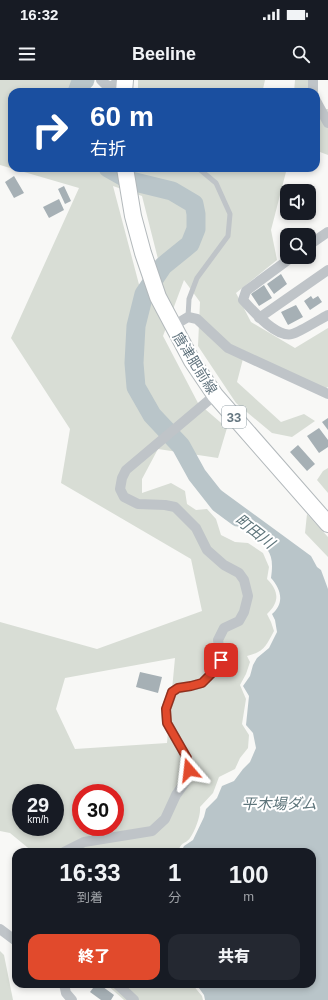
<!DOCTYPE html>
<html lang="ja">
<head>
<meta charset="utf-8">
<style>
  :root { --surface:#171b24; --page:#242831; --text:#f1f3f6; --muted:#9ea1a6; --accent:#e14a2c }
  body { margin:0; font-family:Helvetica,"Noto Sans JP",sans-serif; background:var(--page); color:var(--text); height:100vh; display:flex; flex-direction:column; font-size:15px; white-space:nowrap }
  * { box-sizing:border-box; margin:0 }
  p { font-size:13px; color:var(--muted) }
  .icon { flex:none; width:22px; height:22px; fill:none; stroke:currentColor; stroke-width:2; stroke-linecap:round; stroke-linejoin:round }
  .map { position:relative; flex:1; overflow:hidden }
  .side { position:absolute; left:12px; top:768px; width:304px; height:140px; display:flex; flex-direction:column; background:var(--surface); border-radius:12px; box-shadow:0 2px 6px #0003 }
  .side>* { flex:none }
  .hud { position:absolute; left:8px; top:8px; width:312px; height:84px; border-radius:12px; box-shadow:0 2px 6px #0003; background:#1a4fa0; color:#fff; overflow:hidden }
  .tools { position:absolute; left:280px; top:104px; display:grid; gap:8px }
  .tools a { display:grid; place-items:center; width:36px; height:36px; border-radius:8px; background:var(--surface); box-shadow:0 2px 6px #0003; font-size:20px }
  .speed { position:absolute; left:12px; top:704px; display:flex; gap:8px; font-size:20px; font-weight:700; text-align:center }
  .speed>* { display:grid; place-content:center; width:52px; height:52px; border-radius:50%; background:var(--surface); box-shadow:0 2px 6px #0003; line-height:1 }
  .speed small { font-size:10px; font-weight:400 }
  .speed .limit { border:6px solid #d22; background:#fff; color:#111 }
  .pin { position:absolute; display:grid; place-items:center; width:34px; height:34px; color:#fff; margin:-17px; border-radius:8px; box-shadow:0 2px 6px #0006 }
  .me { position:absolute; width:44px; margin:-22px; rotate:343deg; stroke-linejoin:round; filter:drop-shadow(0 0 3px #0008) }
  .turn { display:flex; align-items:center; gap:14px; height:84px; padding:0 16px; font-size:18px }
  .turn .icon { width:52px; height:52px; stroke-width:2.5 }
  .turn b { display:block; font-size:28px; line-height:34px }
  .eta { display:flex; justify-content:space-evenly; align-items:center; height:68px; text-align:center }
  .eta b { font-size:24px; font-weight:800; line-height:28px }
  .primary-button { display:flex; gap:8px; margin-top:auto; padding:8px 16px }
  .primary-button a { flex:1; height:46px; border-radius:12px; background:var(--accent); color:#fff; font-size:16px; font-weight:800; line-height:46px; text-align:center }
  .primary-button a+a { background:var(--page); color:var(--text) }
  .status { display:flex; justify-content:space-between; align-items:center; height:28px; padding:0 20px; background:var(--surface); direction:ltr }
  .status svg { height:11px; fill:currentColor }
  header { display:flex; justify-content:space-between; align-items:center; height:52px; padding:0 16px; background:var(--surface); font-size:18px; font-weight:800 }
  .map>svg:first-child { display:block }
  .green { fill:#d8ddd5; fill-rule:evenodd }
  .water { fill:#b9c5c9 }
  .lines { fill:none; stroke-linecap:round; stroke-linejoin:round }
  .river { stroke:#b9c5c9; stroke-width:19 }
  .building { fill:#a6b0b5 }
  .primary-casing { stroke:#b3b9bc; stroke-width:18 }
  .lane { stroke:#bfc4c8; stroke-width:5 }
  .street { stroke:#bfc4c8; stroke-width:10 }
  .primary { stroke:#fff; stroke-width:16 }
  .route-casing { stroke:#92301d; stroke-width:10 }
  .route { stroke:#e14a2c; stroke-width:7 }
  .labels { text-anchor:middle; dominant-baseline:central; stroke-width:4; stroke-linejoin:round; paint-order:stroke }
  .shield { fill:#fff; stroke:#929fa6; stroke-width:1 }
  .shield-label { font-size:13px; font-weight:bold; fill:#647680 }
  .street-label { font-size:14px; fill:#647680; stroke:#fff }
  .water-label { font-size:15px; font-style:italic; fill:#5e757b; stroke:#fff }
</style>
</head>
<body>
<div class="status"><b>16:32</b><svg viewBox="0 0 49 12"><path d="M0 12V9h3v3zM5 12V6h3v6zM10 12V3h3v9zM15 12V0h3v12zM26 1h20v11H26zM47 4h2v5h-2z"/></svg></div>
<header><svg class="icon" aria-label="menu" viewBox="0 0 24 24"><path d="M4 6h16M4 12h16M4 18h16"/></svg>Beeline<svg class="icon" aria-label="search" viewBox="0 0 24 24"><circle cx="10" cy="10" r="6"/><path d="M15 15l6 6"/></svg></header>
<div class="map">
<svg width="328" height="920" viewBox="0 0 328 920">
  <rect width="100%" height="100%" fill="#f8f8f6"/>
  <!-- green -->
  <path class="green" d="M0,0h80l8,12h-76v76h275l-16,62 6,30 -41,33 15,29 44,26 33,-20v59l-6,3 -77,-39 -8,31 44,40 23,-8 11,7 -23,16 -20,-4 -36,-30 -38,-57 2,-44 -16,-22 -21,56 35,67 29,25 -9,30 -60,-9 -16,30v14l29,-10 14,8 2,13 9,6 11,-1 9,10 5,16 14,7 13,1 15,10 6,14 -2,12c12,12 13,23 0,35l4,8 3,9c-8,15 -10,21 -27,25l3,6 -4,12 -6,11 6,14 -4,25 7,11 -1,13 -8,10 -5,11 -16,8 -6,16 -13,14c1,8 -5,24 -10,31 -5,7 -8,2 -12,14h-145l-23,-19 -10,-2v-209l97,27 105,-38 -11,-52 -130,-76 9,-54 -59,-91 68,-150 -79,-23zM113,106l29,10 16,63 -17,33zM175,578l-8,85 -92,6 -19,-40 9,-31zM21,713h34v34h-34zM81,713h34v34h-34z
    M138,0h127l-2,9 -10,3h-115z
    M295,0h16l14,29h3v46l-8,-3 -4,-5v-55h-22z
    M328,388v25l-11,-13 6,-9z
    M307,434l21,23v20l-23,-24z
    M0,871l4,4 9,45h-13z
    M106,904h86l10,12 1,4h-79z"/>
  <!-- water -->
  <path class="water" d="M218,408l93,68 6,11 4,3 7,19v411h-123l-1,-5 -8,-11h116v-132h-131l3,-6 9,-6 11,-23 2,-8 11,-11 5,-12 12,-5 9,-12 7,-7 6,-14 -3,-15 -7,-8 3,-29 -6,-10 7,-10 3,-11 4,-7 12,-10 8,-16 -2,-12 -3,-6c13,-11 9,-25 -1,-36 4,-27 -4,-31 -24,-46 -3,-2 -5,-7 -9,-8 -2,-1 -4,0 -6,0 0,-1 -5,-4 -5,-4 -7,-4 -10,-9 -12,-17l9,-7z"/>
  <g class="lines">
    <!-- river -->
    <path class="river" d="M77,12l3,-8 5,-4
      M108,88l23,13 41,10 22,13 2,10v15l-6,15 -27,22 -19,28 -8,32 -2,37 2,24 16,28 29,31 16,29 22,28 19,14"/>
  </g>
  <!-- building -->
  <path class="building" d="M14,96l10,17 -10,5 -9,-16z
    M64,106l7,15 -6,3 -7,-15z
    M59,119l5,11 -15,8 -6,-11z
    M281,194l6,10 -13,10 -7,-10z
    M264,205l8,13 -13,8 -8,-12z
    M311,216l2,3 5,-3 4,6 -12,8 -6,-9z
    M296,225l7,12 -15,8 -7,-13z
    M328,338v12l-6,-8z
    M319,348l9,12v7l-9,6 -12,-17z
    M298,365l17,19 -8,7 -17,-19z
    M140,592l22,5 -4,16 -22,-6z
    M96,904h3l15,11 -3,5h-10l-11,-8z"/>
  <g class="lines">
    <defs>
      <path id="primary" d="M124,12l1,-12
        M125,88l8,48 10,37 15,44 34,64 23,34 113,129"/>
    </defs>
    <!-- primary casing -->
    <use href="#primary" class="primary-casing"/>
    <!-- lane -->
    <path class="lane" d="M188,237l1,-18 8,-21 31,-42 2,-22 -14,-31 -18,-15"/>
    <!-- street -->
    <path class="street" d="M101,0l4,4 6,3 9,-7
      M313,12v-12
      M316,21l12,22
      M309,165l19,-13
      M292,177l-46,34 -3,9c10,11 33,38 49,34 8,-2 28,-15 36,-19
      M259,238l69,-48
      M173,246l15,-9 9,2 31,29 100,46
      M64,772l20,-10 68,-11 13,-12 11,-24 10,-14 3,-11 -2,-12 -20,-35 -1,-14 4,-10 2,-7 6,-4 13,-2 11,-3 14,-14 5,-9 -3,-20 6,-12 15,-7 5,-9 4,-16 -4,-16 -5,-7 -15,-8 -17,-15 -11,-22 -21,-21 -10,-2 -27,-1 -14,-7 -4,-8 2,-11 4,-8 89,-75
      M0,849l16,12
      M64,904l2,9 6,7
      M117,904l17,16"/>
    <!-- primary -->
    <use href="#primary" class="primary"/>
  </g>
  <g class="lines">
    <defs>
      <path id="route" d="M189,690l-2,-12 -20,-35 -1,-14 6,-17 6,-4 13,-2 11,-3 14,-14 5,-9"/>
    </defs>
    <!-- route casing -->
    <use href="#route" class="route-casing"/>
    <!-- route -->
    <use href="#route" class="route"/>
  </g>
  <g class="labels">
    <!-- shield labels -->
    <rect class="shield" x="222" y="326" width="24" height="22" rx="3"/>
    <g class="shield-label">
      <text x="234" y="337">33</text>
    </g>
    <!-- street labels -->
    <g class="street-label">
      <text transform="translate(195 283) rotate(58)">唐津肥前線</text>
    </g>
    <!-- water labels -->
    <g class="water-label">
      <text transform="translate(255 451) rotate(38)">町田川</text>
      <text x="279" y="723">平木場ダム</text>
    </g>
  </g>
</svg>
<div class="tools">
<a><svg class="icon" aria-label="sound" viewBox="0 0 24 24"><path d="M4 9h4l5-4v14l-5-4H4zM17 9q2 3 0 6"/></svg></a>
<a><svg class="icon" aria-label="search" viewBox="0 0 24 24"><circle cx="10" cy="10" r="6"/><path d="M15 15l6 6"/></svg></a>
</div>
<div class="speed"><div>29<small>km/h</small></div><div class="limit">30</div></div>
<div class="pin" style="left:221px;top:580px;background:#d93025"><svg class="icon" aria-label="arrive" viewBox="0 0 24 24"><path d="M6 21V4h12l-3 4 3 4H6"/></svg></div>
<svg class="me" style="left:189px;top:690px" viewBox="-20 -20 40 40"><path d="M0-17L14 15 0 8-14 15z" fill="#e14a2c" stroke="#fff" stroke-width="4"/></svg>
<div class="hud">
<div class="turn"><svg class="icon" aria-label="right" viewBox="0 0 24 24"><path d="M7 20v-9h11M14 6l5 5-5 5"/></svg><div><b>60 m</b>右折</div></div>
</div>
<section class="side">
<div class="eta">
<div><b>16:33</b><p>到着</p></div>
<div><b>1</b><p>分</p></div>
<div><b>100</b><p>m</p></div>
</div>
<div class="primary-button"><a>終了</a><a>共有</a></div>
</section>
</div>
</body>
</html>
